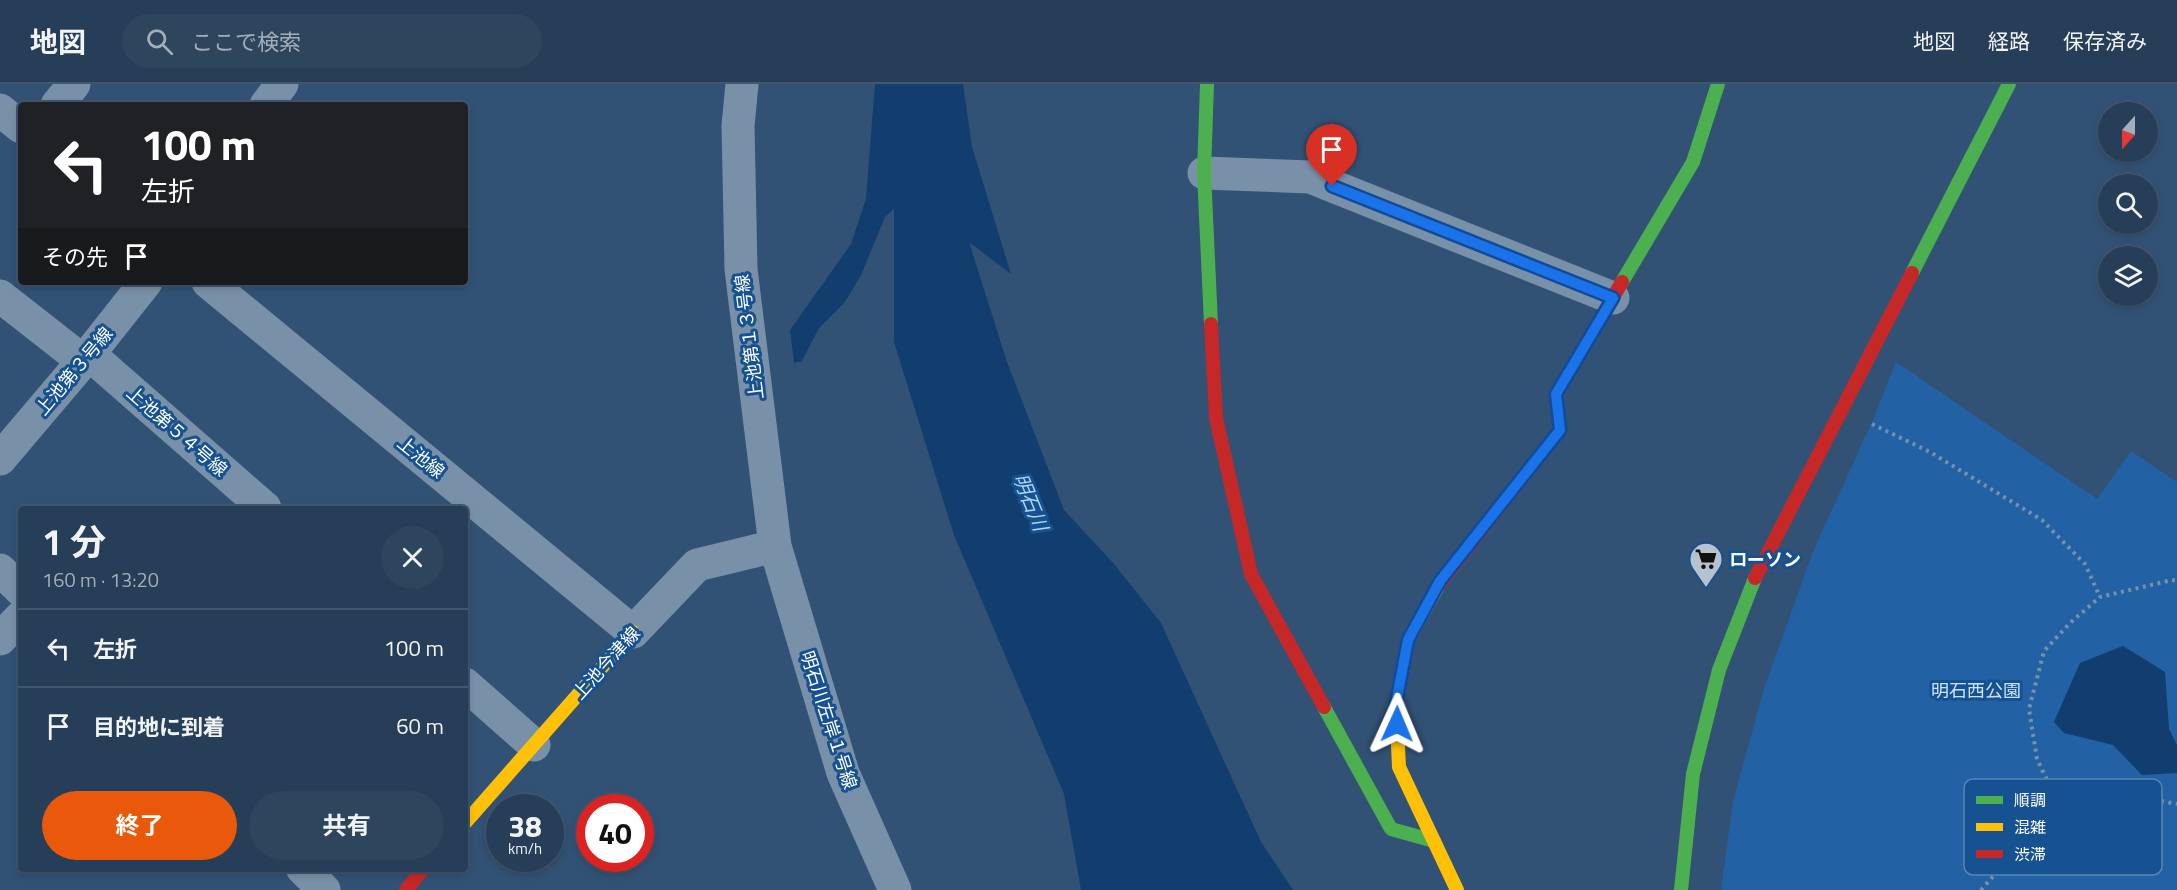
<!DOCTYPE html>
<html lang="ja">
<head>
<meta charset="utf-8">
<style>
  :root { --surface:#263e58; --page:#2e455e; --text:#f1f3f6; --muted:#a4aeba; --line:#42576e; --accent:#ea580c }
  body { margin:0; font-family:"Titillium Web","Noto Sans JP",sans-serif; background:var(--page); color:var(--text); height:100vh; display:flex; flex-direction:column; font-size:22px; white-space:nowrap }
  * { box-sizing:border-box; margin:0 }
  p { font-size:20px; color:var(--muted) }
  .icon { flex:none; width:33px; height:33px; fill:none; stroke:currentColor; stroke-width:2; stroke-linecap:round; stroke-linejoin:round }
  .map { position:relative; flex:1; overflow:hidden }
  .sheet { position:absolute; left:18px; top:422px; width:450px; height:366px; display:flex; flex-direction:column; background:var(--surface); border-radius:6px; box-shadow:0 3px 9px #0003,0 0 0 2px var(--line) }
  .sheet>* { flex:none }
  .guide { position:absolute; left:18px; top:18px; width:450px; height:183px; border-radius:6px; box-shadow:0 3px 9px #0003,0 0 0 2px var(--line); background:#202124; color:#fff; overflow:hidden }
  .needle { width:39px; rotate:201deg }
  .fabs { position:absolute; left:2098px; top:18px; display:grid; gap:12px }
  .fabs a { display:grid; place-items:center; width:60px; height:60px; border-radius:50%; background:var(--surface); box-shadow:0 3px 9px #0003,0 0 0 2px var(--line); font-size:30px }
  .speed { position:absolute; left:486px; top:710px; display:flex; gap:12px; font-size:30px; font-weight:700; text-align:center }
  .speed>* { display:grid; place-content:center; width:78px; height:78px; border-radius:50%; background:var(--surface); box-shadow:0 3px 9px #0003,0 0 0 2px var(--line); line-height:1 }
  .speed small { font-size:15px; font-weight:400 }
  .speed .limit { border:9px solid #d22; background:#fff; color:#111 }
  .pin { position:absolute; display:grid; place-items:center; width:51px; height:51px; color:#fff; margin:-62px -26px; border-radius:50% 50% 50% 0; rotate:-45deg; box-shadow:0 0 6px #0007 }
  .pin .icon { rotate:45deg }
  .me { position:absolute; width:66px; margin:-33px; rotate:1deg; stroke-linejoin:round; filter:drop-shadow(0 0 4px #0008) }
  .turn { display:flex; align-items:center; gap:21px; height:126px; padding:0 24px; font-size:27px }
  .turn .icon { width:78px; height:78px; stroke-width:2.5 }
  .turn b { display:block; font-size:42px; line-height:51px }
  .then { display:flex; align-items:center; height:57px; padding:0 24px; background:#0003; gap:12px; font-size:22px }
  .round { display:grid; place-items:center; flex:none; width:63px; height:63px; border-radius:32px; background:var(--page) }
  .overview { display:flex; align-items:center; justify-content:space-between; height:102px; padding:0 24px }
  h1 { font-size:36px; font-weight:700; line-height:45px }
  .primary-button { display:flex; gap:12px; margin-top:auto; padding:12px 24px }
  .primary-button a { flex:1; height:69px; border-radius:36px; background:var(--accent); color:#fff; font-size:24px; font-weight:700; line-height:69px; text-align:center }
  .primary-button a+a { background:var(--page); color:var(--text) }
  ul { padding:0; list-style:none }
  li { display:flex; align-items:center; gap:18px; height:78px; padding:0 24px; border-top:2px solid var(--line) }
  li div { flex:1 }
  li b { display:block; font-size:22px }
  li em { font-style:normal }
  header { display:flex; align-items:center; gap:36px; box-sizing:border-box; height:84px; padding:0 30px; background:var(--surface); border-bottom:2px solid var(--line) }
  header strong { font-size:28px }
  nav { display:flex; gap:33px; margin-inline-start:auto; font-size:21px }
  .search { width:420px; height:54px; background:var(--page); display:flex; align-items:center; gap:15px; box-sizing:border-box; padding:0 21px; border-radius:33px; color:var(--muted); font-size:22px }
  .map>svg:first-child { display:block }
  .green { fill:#2161a4 }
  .water { fill:#113d6f }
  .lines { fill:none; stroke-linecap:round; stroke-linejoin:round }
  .path { stroke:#7991a8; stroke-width:4; stroke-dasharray:3 4.5; stroke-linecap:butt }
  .street { stroke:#7991a8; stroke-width:33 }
  .fast { stroke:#4caf50; stroke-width:14 }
  .slow { stroke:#ffc107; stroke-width:14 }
  .jam { stroke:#c62828; stroke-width:14 }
  .route-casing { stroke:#114b97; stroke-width:15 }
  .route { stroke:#1a73e8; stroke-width:10 }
  .labels { text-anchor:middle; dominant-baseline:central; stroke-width:6; stroke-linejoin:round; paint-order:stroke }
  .street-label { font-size:18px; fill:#fff; stroke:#165191 }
  .poi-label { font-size:18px; font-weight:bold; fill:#fff; stroke:#165191; text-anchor:start }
  .park-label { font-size:18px; fill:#cae3fc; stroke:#165191 }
  .water-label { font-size:20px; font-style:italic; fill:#afd3f7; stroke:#165191 }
  .key { fill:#165191; stroke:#5c85b2; stroke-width:1.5 }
  .key-label { font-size:16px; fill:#fff }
</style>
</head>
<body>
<header>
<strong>地図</strong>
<div class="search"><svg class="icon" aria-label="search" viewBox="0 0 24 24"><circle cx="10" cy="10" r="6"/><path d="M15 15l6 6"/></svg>ここで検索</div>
<nav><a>地図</a><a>経路</a><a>保存済み</a></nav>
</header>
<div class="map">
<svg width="2177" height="806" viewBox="0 0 2177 806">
  <rect width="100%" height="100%" fill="#325275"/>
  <!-- green -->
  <path class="green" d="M1896,278l201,137 34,-48 46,31v408h-456l12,-89 31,-112 48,-135 62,-137z"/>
  <!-- water -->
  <path class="water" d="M875,0h88l9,63 39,127 -42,-32 38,120 57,148 50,54 47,59 100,219 32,48h-212l-17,-96 -110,-259 -60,-193v-133l-9,8 -24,58 -16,27 -26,26 -17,33 -8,2 -4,-33 61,-86 15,-45z
    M2123,562l42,26 4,57 8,16v28l-35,2 -29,-30 -49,-12 -10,-11 26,-59z"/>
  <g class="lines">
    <!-- path -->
    <path class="path" d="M1872,340l58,28 112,68 43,44 15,33
      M2066,736l-29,-61 -8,-50 15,-58 26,-28 30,-26 72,-17 5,1
      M1981,806l31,-35 54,-35 74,-23 37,7"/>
    <!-- street -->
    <path class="street" d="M742,0l-4,42 3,143 34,277 68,227 52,117
      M57,21l17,-21
      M266,21l16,-21
      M0,26l21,17
      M1204,89l106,4 303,121
      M208,198l425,350 64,-67 78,-19
      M0,212l83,65 6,-7 176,154
      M0,375l89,-105 57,-72
      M0,486l21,20
      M0,555l21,-22
      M465,600l69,61
      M302,784l22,22"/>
    <!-- fast -->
    <path class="fast" d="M1207,0l-3,89 7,151
      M1912,189l97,-189
      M1622,198l71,-120 25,-78
      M1324,623l67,122 43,12
      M1681,806l12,-116 26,-104 36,-92"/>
    <!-- slow -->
    <path class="slow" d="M1438,502l-30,54 -12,63 3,64 58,123
      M465,739l168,-191"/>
    <!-- jam -->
    <path class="jam" d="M1211,240l5,94 35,156 73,133
      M1755,494l157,-305
      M1438,502l122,-156 -4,-36 66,-112
      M406,806l18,-22"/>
  </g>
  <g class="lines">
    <defs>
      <path id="route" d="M1332,102l281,112 -57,96 4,36 -120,151 -32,59 -12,63 1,21"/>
    </defs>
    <!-- route casing -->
    <use href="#route" class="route-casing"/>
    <!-- route -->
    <use href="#route" class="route"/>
  </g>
  <!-- icons -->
  <defs>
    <symbol id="supermarket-pin" viewBox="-11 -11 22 30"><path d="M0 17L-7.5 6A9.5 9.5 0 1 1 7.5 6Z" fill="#b7c2cf" stroke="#165191"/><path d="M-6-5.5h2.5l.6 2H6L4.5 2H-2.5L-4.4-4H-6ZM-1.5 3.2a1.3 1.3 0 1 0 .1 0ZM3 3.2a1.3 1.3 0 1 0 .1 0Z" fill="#111"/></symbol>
  </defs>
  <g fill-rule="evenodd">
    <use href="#supermarket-pin" x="1687" y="456" width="38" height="52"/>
  </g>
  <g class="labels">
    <!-- street labels -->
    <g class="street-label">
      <text transform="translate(749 253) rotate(-97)">上池第１３号線</text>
      <text transform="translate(74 287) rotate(-50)">上池第３号線</text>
      <text transform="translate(177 347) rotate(41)">上池第５４号線</text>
      <text transform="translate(421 373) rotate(39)">上池線</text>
      <text transform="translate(606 579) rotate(-48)">上池今津線</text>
      <text transform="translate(829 636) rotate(72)">明石川左岸１号線</text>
    </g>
    <!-- poi labels -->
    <g class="poi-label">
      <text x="1729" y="475">ローソン</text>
    </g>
    <!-- park labels -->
    <g class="park-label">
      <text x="1976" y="606">明石西公園</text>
    </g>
    <!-- water labels -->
    <g class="water-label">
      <text transform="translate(1031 418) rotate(68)">明石川</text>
    </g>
  </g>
  <!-- legend -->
  <rect x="1964" y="695" width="198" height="96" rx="9" class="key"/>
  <rect x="1976" y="712" width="27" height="8" fill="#4caf50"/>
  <rect x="1976" y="739" width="27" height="8" fill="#ffc107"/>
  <rect x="1976" y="766" width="27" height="8" fill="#c62828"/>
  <g class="key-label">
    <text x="2014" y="722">順調</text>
    <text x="2014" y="749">混雑</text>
    <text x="2014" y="776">渋滞</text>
  </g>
</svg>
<div class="fabs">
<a><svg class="needle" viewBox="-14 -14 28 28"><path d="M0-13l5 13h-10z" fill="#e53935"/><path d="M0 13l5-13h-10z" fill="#a4aeba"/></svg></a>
<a><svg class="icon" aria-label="search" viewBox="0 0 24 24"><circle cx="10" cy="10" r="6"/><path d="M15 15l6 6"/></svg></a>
<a><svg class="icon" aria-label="layers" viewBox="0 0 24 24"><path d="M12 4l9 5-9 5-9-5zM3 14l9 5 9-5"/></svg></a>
</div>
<div class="speed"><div>38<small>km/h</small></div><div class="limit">40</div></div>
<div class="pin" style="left:1332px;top:102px;background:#d93025"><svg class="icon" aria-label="arrive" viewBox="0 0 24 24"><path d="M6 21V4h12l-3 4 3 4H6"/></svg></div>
<svg class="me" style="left:1397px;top:640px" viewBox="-20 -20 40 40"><path d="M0-17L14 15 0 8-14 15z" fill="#1a73e8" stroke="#fff" stroke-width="4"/></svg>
<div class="guide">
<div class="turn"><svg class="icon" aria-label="left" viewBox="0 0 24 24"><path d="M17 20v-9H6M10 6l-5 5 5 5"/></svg><div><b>100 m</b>左折</div></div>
<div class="then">その先<svg class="icon" aria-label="arrive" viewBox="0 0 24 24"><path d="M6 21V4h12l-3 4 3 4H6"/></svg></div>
</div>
<section class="sheet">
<div class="overview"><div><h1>1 分</h1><p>160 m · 13:20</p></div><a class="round"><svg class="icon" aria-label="close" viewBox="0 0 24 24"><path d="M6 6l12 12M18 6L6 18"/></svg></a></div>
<ul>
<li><svg class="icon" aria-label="left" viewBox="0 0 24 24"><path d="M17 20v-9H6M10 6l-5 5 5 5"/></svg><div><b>左折</b></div><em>100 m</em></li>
<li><svg class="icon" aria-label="arrive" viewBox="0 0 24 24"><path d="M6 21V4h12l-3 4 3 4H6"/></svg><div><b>目的地に到着</b></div><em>60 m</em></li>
</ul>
<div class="primary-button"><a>終了</a><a>共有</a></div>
</section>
</div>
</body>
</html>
